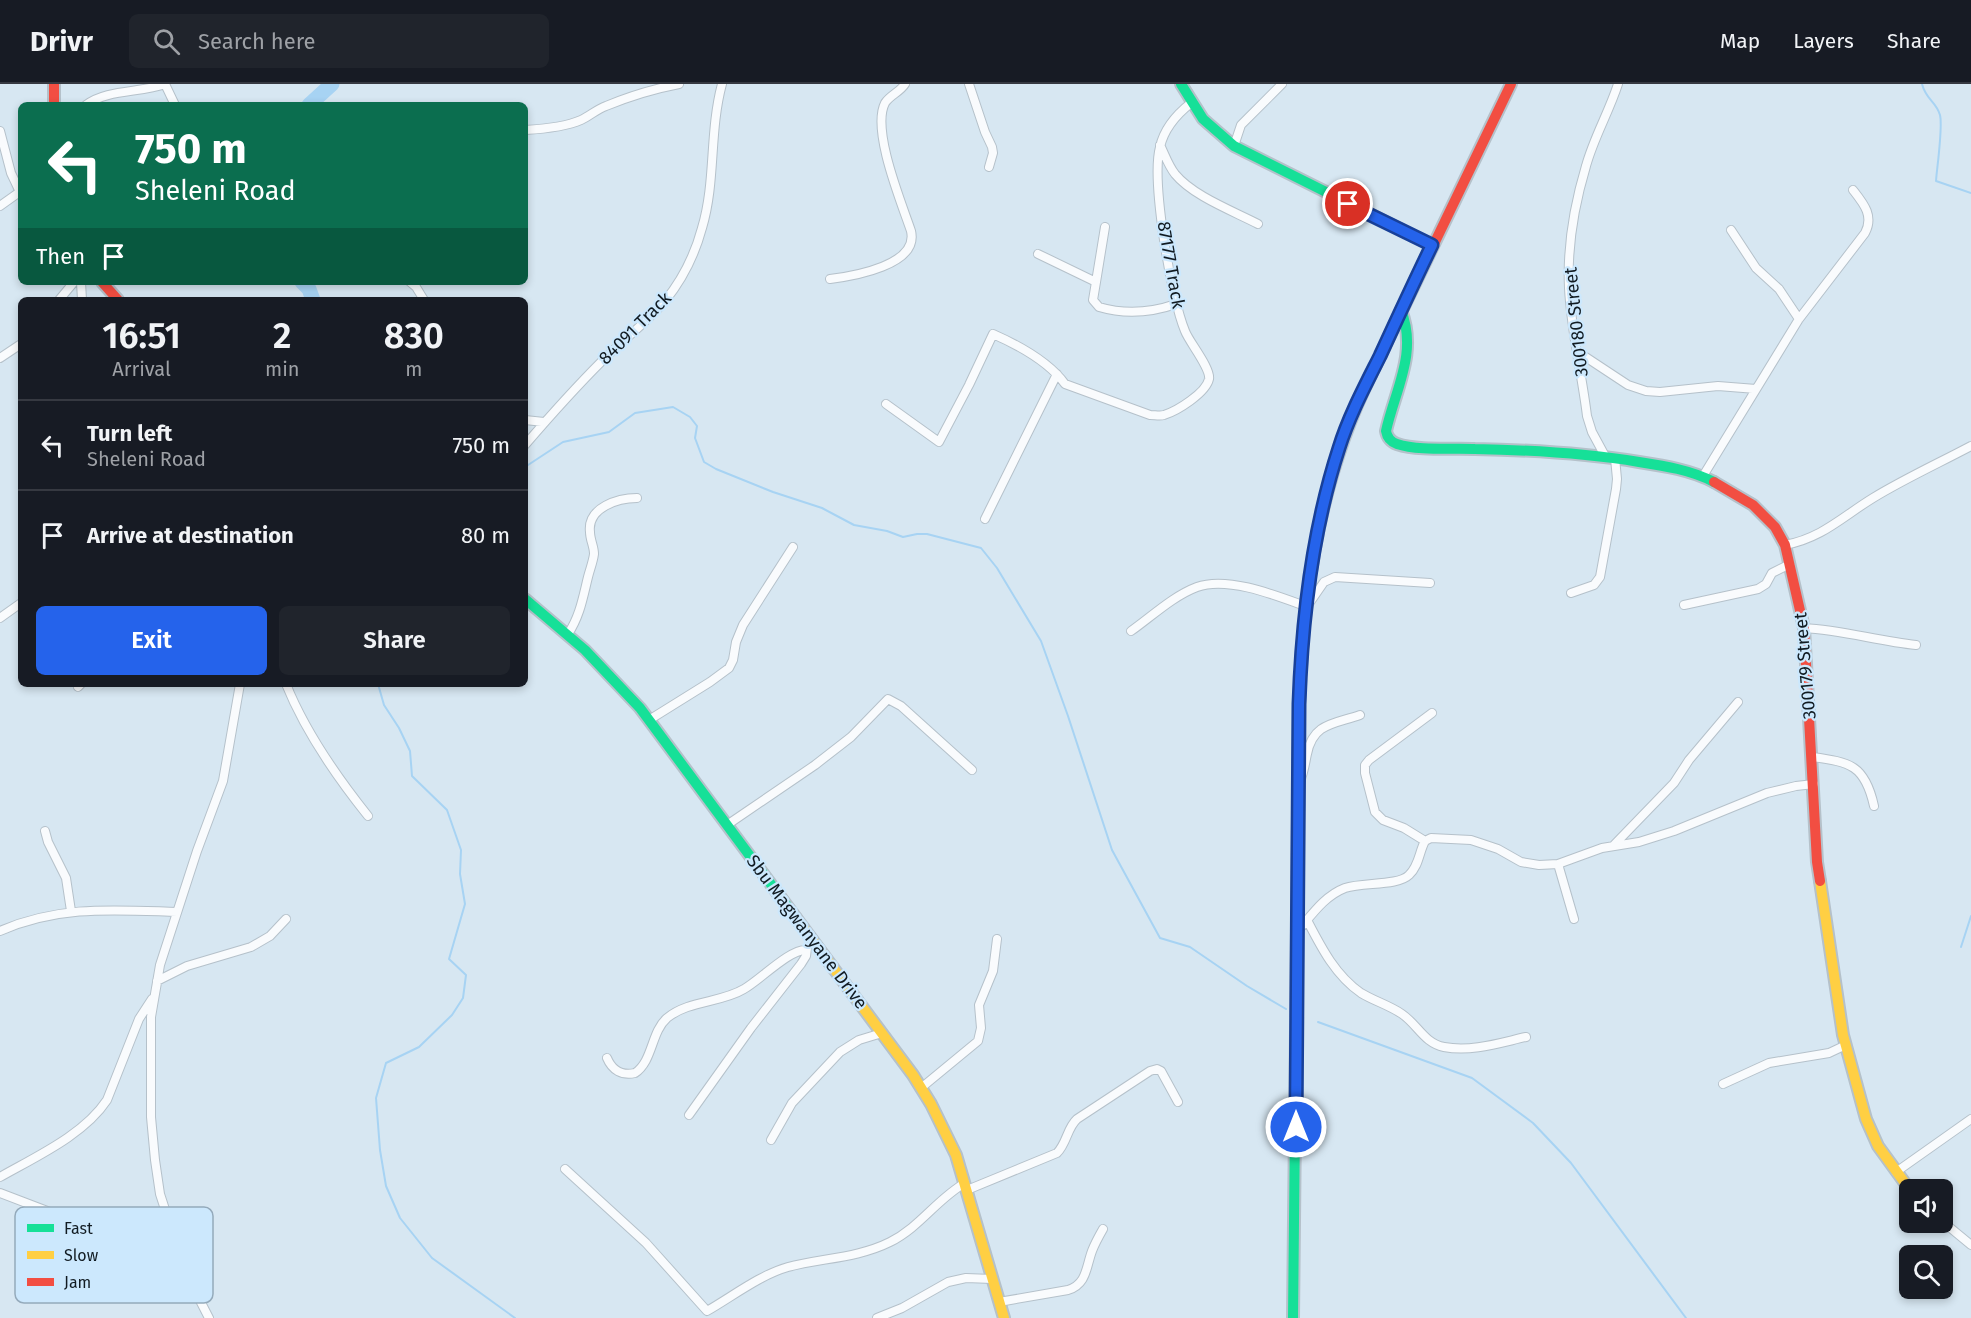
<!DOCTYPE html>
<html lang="en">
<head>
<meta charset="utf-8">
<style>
  :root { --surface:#171b24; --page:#20242c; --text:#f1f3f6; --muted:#9ea1a6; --line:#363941; --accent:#2563eb }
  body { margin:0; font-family:"Fira Sans",sans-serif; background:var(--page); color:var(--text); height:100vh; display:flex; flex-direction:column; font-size:22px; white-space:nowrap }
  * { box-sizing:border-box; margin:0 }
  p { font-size:20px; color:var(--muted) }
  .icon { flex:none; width:33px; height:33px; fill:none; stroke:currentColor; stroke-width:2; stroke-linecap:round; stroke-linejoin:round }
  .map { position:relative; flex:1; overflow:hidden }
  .drawer { position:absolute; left:18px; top:213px; width:510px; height:390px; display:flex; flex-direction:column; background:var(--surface); border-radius:9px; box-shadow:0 3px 9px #0003 }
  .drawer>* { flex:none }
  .banner { position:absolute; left:18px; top:18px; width:510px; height:183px; border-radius:9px; box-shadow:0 3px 9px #0003; background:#0b6e4f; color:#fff; overflow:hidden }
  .tools { position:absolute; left:1899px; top:1095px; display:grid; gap:12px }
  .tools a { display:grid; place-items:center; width:54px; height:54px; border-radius:9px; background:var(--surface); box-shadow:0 3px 9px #0003; font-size:30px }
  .pin { position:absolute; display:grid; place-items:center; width:51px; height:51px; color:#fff; margin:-26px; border:3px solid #fff; border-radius:50%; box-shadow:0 2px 6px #0007 }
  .me { position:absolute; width:66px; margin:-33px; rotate:0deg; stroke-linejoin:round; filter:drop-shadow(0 0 4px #0008) }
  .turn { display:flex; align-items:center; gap:21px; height:126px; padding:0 18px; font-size:27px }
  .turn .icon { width:78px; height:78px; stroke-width:2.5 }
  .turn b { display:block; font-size:42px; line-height:51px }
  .then { display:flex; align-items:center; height:57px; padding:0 18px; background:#0003; gap:12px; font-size:22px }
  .eta { display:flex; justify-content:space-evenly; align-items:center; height:102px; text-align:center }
  .eta b { font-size:36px; font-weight:600; line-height:42px }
  .action { display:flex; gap:12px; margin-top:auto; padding:12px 18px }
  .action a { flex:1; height:69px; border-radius:9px; background:var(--accent); color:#fff; font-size:24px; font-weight:600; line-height:69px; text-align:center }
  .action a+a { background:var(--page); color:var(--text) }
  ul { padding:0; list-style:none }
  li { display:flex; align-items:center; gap:18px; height:90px; padding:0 18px; border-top:2px solid var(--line) }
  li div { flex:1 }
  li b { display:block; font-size:22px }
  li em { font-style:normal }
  header { display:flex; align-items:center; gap:36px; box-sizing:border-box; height:84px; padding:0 30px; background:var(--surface); border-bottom:2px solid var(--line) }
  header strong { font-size:28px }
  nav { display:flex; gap:33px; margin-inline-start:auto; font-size:21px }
  .search { width:420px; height:54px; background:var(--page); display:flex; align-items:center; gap:15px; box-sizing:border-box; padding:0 21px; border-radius:9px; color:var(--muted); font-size:22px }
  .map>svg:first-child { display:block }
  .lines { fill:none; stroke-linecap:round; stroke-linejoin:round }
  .stream { stroke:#a7d3f3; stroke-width:2 }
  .river { stroke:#a7d3f3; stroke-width:15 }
  .street-casing { stroke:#b5c1ca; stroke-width:10 }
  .fast-casing { stroke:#b5c1ca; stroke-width:14 }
  .slow-casing { stroke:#b5c1ca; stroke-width:14 }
  .jam-casing { stroke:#b5c1ca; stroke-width:14 }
  .street { stroke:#f9fbfd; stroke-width:8 }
  .fast { stroke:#16e098; stroke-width:10 }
  .slow { stroke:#ffcf43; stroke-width:10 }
  .jam { stroke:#f24e42; stroke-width:10 }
  .route-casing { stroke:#184099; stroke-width:15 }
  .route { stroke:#2563eb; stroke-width:10 }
  .labels { text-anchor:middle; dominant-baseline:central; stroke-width:4.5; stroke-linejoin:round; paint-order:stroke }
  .street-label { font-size:18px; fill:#111b22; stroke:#cce8fd }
  .key { fill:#cce8fd; stroke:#94aabb; stroke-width:1.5 }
  .key-label { font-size:16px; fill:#111b22 }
</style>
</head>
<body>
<header>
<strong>Drivr</strong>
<div class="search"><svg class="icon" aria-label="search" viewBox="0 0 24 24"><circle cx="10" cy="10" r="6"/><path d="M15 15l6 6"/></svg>Search here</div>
<nav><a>Map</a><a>Layers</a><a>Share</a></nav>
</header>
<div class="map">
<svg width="1971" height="1234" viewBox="0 0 1971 1234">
  <rect width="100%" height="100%" fill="#d7e7f2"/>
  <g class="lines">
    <!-- stream -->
    <path class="stream" d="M1922,0c4,16 14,17 18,31 3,12 -3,52 -4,66l35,12
      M525,383l38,-25 46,-10 26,-19 38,-6 17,10 7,9 -2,12 9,24 12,7 57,23 49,16 32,17 33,6 16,6 14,-3h10l54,14 16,20 44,73 27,75 44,134 48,88 30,9 57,39 39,23
      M378,600l6,21 15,23 11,23 2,25 35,34 14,40 -1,24 5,30 -16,55 17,16 -3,23 -11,17 -33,32 -33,16 -10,35 4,52 6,36 14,32 32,40 83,60
      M1961,863l10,-31
      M1318,938l154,56 61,45 38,40 115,155"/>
    <!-- river -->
    <path class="river" d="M309,21l23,-21
      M302,198l7,7 4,11"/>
    <defs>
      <path id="street" d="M165,0l10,21
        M969,0l16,48 7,15 1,6 -4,14
        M86,21c21,-16 55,-12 79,-21
        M525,46c18,-1 40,-3 56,-10 9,-4 16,-11 25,-14 24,-10 47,-17 73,-22
        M0,47l11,42 9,19
        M1160,61c5,10 8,20 15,29 18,22 58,37 83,50
        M1234,62l7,-21 41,-41
        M0,122l21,-15
        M1731,146l25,38 23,21 20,30
        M1038,170l58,28 -3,18 6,7c27,8 51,6 77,-3
        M830,195c24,-3 89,-14 81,-48 -9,-27 -40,-101 -26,-128 5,-8 15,-11 20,-19
        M81,198l1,18
        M410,198l6,5 8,13
        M1096,198l9,-55
        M59,216l15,-18
        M1578,268l50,33 18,6 14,1 58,-6 38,3
        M0,274l21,-14
        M886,320l53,38 30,-57 24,-51c25,11 56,28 72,50l85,31c5,0 10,1 14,0 13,-4 42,-22 45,-36 2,-11 -20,-37 -24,-48 -14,-33 -34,-151 -25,-184 4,-18 17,-33 31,-44
        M525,336l19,2
        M525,361c25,-29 50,-57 77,-84 20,-20 45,-39 63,-60 17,-21 30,-47 37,-73 14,-46 7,-96 20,-144
        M1605,372l-13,-24 -5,-16c-5,-42 -16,-85 -18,-128 -2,-42 5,-82 17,-122 8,-29 23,-54 32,-82
        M1703,392l96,-157 66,-86c9,-17 -1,-29 -12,-43
        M985,435l72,-145
        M1785,461c37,-7 57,-28 88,-47 31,-19 66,-35 98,-52
        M1571,509l23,-8 6,-8 16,-88 1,-10 -2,-21
        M1684,521l74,-16 8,-5 6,-11 18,-9
        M1306,524l18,-26 11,-5 95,6
        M0,534l21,-15
        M1804,544c38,2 74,13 112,17
        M1131,547c20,-14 42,-35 66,-44 30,-11 78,8 108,19
        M568,550c12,-18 15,-37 20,-57 2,-8 5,-15 6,-23 0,-8 -4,-14 -4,-22 -3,-25 29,-34 47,-34
        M286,600c19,47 50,92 82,132
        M78,603l3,-3
        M649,636l61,-38 19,-14 4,-8 3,-18 7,-17 50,-78
        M1812,673c38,5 53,8 62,49
        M1300,697c4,-9 5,-18 7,-27 6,-31 27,-30 53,-39
        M727,741l88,-60 36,-28 37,-38 13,7 71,64
        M45,747l3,11 18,36 5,33
        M1425,757l-21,-13 -21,-8 -8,-8 -10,-39v-8l4,-5 63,-47
        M1614,761l60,-62 15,-23 49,-58
        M1558,780l16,55
        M1307,836c14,27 28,55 54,73 13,8 28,12 41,21 16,11 22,29 42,33 28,5 55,-4 82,-10
        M0,847c60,-26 114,-21 177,-19
        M1297,848c14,-16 27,-36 48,-44 18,-6 53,-2 64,-13 10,-9 10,-23 16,-34l6,-3 40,2 27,9 23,13 18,3 19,-1 44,-16 37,-6 35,-11 93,-38 29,-7 18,-2
        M157,897l30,-15 64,-19 19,-11 16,-17
        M607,974c5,12 15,18 28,15 18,-12 16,-41 32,-55 22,-18 54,-15 77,-29 16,-9 46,-40 62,-39
        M1723,1000l46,-21 60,-10 17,-8
        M921,1004l57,-47 3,-13 -2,-23 14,-34 4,-32
        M689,1031l62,-87 50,-64 5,-8 1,-8
        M771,1056l21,-37 48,-51 19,-12 23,-7
        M565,1085l81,74 61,68c26,-15 53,-36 81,-44 34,-9 70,-9 102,-25 30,-15 47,-43 75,-59
        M1896,1088l75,-53
        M0,1093c35,-20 84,-42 107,-77l32,-81 13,-20
        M967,1106l90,-37c10,-10 10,-25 20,-34l73,-48 7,-2 4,2 17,31
        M0,1109l97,37 80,35 14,18 18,35
        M39,1124c-4,30 -6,49 5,78
        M1942,1137l29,24
        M177,1181l-3,-28 -14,-43 -5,-34 -4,-43v-100l9,-52 37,-114 26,-70 17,-97
        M999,1218l69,-12c19,-6 18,-23 24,-39 3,-8 7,-15 11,-22
        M877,1234l25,-10 46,-26 18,-4 26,1"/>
      <path id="fast" d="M1181,0l22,35 31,27 198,99
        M1401,226c17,43 -6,80 -15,121 1,6 5,11 11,13 21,7 55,4 78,5 55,1 110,4 164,13 26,4 52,8 75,20
        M525,515l60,51 55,58 156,210
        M1302,566c7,-95 26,-189 69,-275
        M1293,1234l4,-385"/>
      <path id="slow" d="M1820,797l23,154 23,84 12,27 32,44
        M796,834l117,157 18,29 25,51 48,163"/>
      <path id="jam" d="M54,0v21
        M102,198l16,18
        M1371,291l140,-291
        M1714,398l39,23 22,22 10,18 19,83 13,234 3,19
        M1297,849l2,-229 3,-54"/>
    </defs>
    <!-- street casing -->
    <use href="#street" class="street-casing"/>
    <!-- fast casing -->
    <use href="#fast" class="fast-casing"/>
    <!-- slow casing -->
    <use href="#slow" class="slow-casing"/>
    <!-- jam casing -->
    <use href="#jam" class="jam-casing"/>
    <!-- street -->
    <use href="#street" class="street"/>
    <!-- fast -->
    <use href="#fast" class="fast"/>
    <!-- slow -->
    <use href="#slow" class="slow"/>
    <!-- jam -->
    <use href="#jam" class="jam"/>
  </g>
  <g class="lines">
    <defs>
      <path id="route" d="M1296,1043l3,-423c3,-87 13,-173 40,-256 10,-32 26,-62 41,-92 17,-37 34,-74 52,-111l-84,-41"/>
    </defs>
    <!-- route casing -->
    <use href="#route" class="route-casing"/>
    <!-- route -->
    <use href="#route" class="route"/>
  </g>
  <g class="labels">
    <!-- street labels -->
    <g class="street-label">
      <text transform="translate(1171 181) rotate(80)">87177 Track</text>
      <text transform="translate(1576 238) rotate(-96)">300180 Street</text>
      <text transform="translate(635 244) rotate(-45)">84091 Track</text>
      <text transform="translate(1805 582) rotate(-95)">300179 Street</text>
      <text transform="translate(807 848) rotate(53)">Sbu Magwanyane Drive</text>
    </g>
  </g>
  <!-- legend -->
  <rect x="15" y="1123" width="198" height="96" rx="9" class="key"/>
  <rect x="27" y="1140" width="27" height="8" fill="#16e098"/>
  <rect x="27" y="1167" width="27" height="8" fill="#ffcf43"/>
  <rect x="27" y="1194" width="27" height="8" fill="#f24e42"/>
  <g class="key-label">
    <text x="64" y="1150">Fast</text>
    <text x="64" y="1177">Slow</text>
    <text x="64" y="1204">Jam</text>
  </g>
</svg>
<div class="tools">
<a><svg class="icon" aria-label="sound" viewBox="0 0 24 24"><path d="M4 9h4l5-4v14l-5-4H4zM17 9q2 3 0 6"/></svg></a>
<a><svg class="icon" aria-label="search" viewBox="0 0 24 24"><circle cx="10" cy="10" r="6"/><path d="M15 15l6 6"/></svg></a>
</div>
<div class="pin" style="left:1348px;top:120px;background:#d93025"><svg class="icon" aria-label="arrive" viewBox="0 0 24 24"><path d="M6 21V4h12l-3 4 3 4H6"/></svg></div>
<svg class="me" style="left:1296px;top:1043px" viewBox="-20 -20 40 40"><circle r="17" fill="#2563eb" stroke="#fff" stroke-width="3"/><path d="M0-11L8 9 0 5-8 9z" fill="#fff"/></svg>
<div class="banner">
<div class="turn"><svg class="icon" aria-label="left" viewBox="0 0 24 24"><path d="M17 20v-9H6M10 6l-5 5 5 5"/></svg><div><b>750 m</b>Sheleni Road</div></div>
<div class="then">Then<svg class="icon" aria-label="arrive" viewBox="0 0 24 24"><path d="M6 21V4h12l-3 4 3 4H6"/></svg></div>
</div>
<section class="drawer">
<div class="eta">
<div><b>16:51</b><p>Arrival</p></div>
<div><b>2</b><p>min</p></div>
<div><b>830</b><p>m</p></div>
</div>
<ul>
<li><svg class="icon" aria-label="left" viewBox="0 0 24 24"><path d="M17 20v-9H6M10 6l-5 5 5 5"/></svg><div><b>Turn left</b><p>Sheleni Road</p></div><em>750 m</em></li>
<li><svg class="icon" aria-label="arrive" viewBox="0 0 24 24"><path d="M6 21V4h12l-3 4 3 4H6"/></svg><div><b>Arrive at destination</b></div><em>80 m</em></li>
</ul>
<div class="action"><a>Exit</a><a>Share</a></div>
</section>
</div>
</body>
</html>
